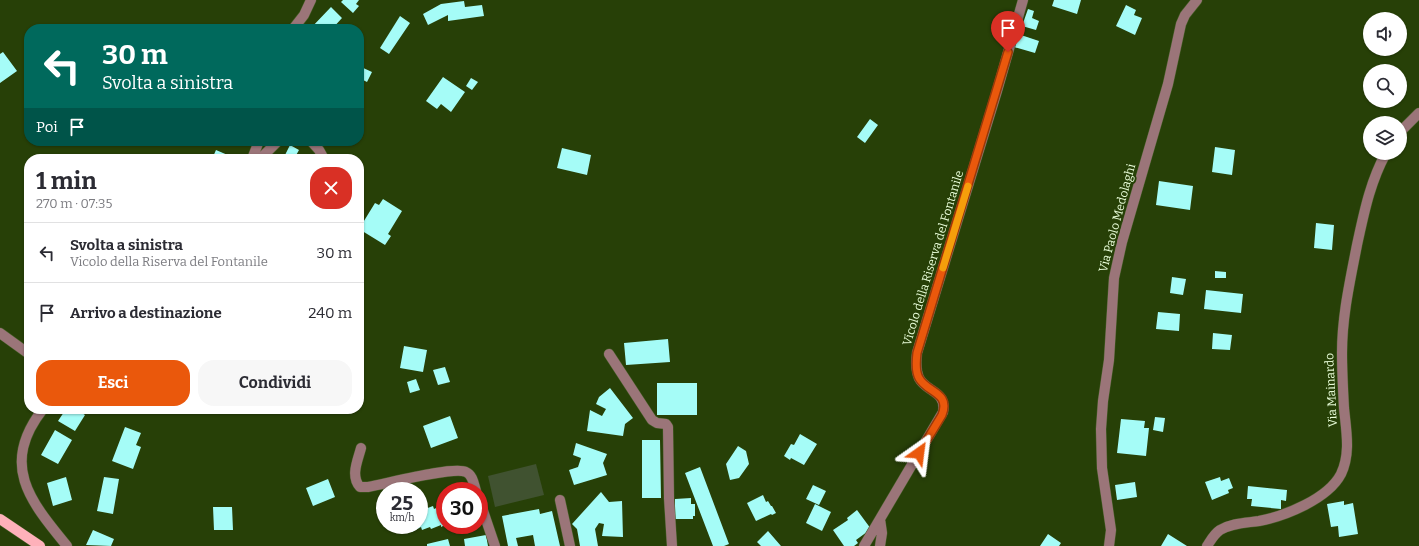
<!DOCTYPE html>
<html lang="it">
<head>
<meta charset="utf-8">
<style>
  :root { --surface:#fff; --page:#f7f7f7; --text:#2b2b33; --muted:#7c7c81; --line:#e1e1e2; --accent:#ea580c }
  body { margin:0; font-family:Bitter,serif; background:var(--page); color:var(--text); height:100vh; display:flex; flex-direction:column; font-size:15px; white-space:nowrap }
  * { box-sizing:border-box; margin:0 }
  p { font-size:13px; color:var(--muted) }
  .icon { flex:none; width:22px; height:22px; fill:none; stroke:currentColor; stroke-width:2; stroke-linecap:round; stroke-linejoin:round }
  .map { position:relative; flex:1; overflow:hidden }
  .side { position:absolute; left:24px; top:154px; width:340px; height:260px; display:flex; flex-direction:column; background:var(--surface); border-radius:16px; box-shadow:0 1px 3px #0004 }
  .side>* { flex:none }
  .top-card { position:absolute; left:24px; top:24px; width:340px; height:122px; border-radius:16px; box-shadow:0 1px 3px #0004; background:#00695c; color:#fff; overflow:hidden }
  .tools { position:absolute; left:1363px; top:12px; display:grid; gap:8px }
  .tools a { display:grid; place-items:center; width:44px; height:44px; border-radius:50%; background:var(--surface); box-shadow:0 1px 3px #0004; font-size:20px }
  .speed { position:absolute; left:376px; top:482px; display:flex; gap:8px; font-size:20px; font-weight:700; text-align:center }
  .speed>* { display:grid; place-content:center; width:52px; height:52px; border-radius:50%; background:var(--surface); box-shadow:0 1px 3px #0004; line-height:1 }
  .speed small { font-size:10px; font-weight:400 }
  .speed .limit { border:6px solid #d22; background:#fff; color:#111 }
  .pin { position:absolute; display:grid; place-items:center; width:34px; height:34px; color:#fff; margin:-41px -17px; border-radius:50% 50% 50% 0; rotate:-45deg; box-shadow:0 0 4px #0007 }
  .pin .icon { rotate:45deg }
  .me { position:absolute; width:44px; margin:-22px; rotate:31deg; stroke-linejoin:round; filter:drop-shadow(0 0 3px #0008) }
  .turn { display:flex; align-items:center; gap:14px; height:84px; padding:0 12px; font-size:18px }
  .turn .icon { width:52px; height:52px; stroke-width:2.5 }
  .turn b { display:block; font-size:28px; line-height:34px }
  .then { display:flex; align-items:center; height:38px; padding:0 12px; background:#0003; gap:8px; font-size:15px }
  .round { display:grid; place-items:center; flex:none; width:42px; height:42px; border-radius:16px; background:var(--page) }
  .summary { display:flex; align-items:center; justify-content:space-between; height:68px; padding:0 12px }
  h1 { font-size:24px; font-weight:700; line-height:30px }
  .action { display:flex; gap:8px; margin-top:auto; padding:8px 12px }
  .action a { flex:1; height:46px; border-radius:16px; background:var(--accent); color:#fff; font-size:16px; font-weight:700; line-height:46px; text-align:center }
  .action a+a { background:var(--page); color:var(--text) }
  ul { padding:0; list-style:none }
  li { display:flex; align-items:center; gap:12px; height:60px; padding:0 12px; border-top:1px solid var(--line) }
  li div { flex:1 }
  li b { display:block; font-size:15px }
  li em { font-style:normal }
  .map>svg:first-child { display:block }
  .green { fill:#405230 }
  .building { fill:#a5fcf7 }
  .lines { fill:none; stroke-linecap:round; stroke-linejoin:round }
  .minor-casing { stroke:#465e28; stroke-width:11 }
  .major-casing { stroke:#465e28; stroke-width:11 }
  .minor { stroke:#9b7579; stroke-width:10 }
  .major { stroke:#feb1ba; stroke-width:10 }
  .route-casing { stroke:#983908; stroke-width:10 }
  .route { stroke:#ea580c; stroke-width:7 }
  .slow { stroke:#f59e0b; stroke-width:7 }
  .labels { text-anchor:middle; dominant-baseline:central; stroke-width:4; stroke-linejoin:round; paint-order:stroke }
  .street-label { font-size:12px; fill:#e7fcd7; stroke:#274007 }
</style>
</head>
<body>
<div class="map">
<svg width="1419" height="546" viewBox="0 0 1419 546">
  <rect width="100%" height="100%" fill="#274007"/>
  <!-- green -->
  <path class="green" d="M536,464l8,31 -49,12 -7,-31z"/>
  <!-- building -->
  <path class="building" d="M343,0h16l-3,4 3,2 -6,7 -12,-11z
    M1054,0h27l-4,14 -25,-8z
    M464,1l1,6 17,-2 2,11 -36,5v-6l-20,10 -5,-11 18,-10z
    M1126,5l10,5 -2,5 8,3 -7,17 -19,-9z
    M331,7l11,11 -10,11h-22z
    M1028,9l6,2 -2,7 7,3 -3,9 -14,-4z
    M400,16l10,7 -21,31 -9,-6z
    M1018,34l21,7 -4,12 -21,-6z
    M3,52l14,19 -17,12v-29z
    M359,66l13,6 -5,10 -4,-2 -4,8z
    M443,77l22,15 -14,20 -10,-8 -4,5 -11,-8z
    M471,78l7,4 -6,8 -6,-4z
    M870,119l8,6 -13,18 -8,-6z
    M290,145l9,5 -5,9h-11z
    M1215,147l20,3 -3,25 -20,-3z
    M562,148l29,7 -4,20 -30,-7z
    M216,150l21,9h-25z
    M1159,181l34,5 -3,24 -34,-5z
    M383,199l19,12 -14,23 3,2 -6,9 -26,-16 16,-26 4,2z
    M1316,223l18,2 -2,25 -18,-2z
    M1215,271l11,1v6h-11z
    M1172,277l14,2 -3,16 -13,-2z
    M1206,290l37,4 -2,19 -37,-4z
    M1158,312l22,2 -1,17 -23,-2z
    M1213,333l19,2 -2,15 -18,-1z
    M668,339l2,23 -44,3 -2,-22z
    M404,346l23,4 -4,22 -23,-4z
    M445,367l5,15 -12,3 -5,-15z
    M416,379l4,11 -10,3 -3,-11z
    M657,383h40v32h-40z
    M610,388l23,30 -8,6 -2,12 -36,-5 3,-21 12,6 4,-7 -10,-5 3,-7z
    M66,409h10l9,6 -10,16 -17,-10z
    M219,409h13v2h-13z
    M450,416l8,22 -27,10 -8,-22z
    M1155,417l10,1 -2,14 -10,-2z
    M1121,419l24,2 -1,7h5l-3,28 -29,-3z
    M125,427l16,6 -5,12 5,2 -8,22 -21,-8z
    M55,430l17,10 -14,24 -17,-9z
    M800,434l17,10 -13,21 -13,-7 -1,2 -6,-4 7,-12 3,1z
    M642,440h18l1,58h-19z
    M576,443l31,11 -4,9 4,12 -33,10 -5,-15 9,-3 3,-9 -8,-3z
    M738,446l8,5 3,13 -10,14 -9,2 -4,-16z
    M700,467l29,77 -5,2h-11l-28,-73z
    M66,477l6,23 -19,6 -6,-23z
    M104,477l15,2 -6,35 -16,-3z
    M1220,477l1,4 8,-3 4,10 -5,2 1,3 -17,7 -7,-18z
    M328,479l7,18 -22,9 -7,-18z
    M1135,482l2,15 -20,3 -2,-15z
    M813,485l13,6 -7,14 -13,-6z
    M1248,486l39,4 -1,11 -5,-1v9l-30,-3 1,-7h-5z
    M601,492l8,10 13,-1 1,36 -21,-1 2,-12 -5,-1 -4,6 3,17h-18l-3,-17 -5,-5z
    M763,495l3,7 2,-1 3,5h1l4,7 -4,2 -1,-1 -15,7 -9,-18z
    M691,498v6h4v12h-2v3h-18v-20z
    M1344,501v4l9,-2 5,31 -19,3 -1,-11 -7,1 -4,-23z
    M815,504l16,8 -9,19 -16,-8z
    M423,505l2,4 8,-3 1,3 9,-4 1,3 1,-1v18l-4,2v-2l-10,4 -1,-2 -8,3 -1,-3 -9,5 -3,-7h10v-18z
    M213,507h19l1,23h-19z
    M539,509l1,5 12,-3 8,35h-25l-2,-11 -17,3 2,8h-10l-6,-30z
    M857,510l14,19 -15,11 2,3 -4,3h-10l-11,-16 15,-10 -1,-2z
    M93,530l21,9 -3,7 -25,-1z
    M768,531l13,15h-20l-4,-4z
    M1048,534l13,9 -2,3h-19z
    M1168,534l19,12h-26z
    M486,535l2,11h-23l-1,-7z
    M448,539l2,7h-23v-2z"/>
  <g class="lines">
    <defs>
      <path id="minor" d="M293,29l11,-14 7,-15
        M1400,132l19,-19
        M311,141l8,9 5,9
        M252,159l7,-18
        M260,159l18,-18
        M0,333l29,21
        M609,354l43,66 5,3 9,1 2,3 1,71 3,48
        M43,409c-43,55 -14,91 24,137
        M361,448c-3,12 -11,28 -1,39h8c18,-3 85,-21 98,-15 7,3 8,13 10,19
        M479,499l16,47
        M560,500l10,46
        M864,546l79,-134c4,-21 -17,-20 -24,-34 -3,-7 -3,-17 -2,-25l80,-262 26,-91
        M880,546l2,-13 -2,-14
        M1109,546l2,-16 -9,-62 -1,-39 2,-28 6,-41 5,-82 8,-36 46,-158 13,-60 4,-9 12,-15
        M1207,546c4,-6 7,-12 13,-16 12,-7 26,-7 39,-9 26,-5 69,-22 82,-47 10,-21 5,-44 3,-66 -1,-18 -2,-37 -2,-55 0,-37 8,-72 15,-108 7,-32 13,-63 29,-92"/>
      <path id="major" d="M0,519l40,27"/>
    </defs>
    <!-- minor casing -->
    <use href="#minor" class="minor-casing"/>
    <!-- major casing -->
    <use href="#major" class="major-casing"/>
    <!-- minor -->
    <use href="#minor" class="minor"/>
    <!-- major -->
    <use href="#major" class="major"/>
  </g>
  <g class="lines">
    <defs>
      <path id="route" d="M919,453l23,-38c9,-23 -15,-22 -23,-37 -4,-7 -3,-17 -2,-25l91,-301"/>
    </defs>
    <!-- route casing -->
    <use href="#route" class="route-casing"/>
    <!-- route -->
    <use href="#route" class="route"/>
    <!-- slow -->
    <path class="slow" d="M943,268l25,-82"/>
  </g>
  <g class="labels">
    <!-- street labels -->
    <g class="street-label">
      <text transform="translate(1117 218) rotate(-75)">Via Paolo Medolaghi</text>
      <text transform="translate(933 258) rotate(-73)">Vicolo della Riserva del Fontanile</text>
      <text transform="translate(1331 390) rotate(-93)">Via Mainardo</text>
    </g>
  </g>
</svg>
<div class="tools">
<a><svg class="icon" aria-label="sound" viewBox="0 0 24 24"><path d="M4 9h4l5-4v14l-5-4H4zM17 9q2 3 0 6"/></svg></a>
<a><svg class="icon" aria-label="search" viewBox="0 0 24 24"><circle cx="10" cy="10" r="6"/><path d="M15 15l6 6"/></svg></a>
<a><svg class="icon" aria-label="layers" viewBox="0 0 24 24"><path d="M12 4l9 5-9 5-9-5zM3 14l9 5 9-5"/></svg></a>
</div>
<div class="speed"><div>25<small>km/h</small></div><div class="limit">30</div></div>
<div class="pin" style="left:1008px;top:52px;background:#d93025"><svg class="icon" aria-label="arrive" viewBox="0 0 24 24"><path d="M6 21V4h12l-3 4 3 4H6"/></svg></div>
<svg class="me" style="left:919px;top:453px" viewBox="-20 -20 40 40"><path d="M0-17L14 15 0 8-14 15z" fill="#ea580c" stroke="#fff" stroke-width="4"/></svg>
<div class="top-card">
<div class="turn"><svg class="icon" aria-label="left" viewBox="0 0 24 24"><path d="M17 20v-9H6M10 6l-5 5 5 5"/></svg><div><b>30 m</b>Svolta a sinistra</div></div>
<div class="then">Poi<svg class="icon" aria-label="arrive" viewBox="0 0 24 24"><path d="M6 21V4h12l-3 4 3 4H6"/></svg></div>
</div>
<section class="side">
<div class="summary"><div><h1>1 min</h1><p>270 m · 07:35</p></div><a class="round" style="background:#d93025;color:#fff"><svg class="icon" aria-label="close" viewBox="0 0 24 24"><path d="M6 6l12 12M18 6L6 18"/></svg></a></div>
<ul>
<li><svg class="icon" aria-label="left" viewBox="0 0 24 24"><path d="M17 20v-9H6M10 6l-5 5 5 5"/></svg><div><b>Svolta a sinistra</b><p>Vicolo della Riserva del Fontanile</p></div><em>30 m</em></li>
<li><svg class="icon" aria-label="arrive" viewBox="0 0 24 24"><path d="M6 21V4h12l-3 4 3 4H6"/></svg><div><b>Arrivo a destinazione</b></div><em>240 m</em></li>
</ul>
<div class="action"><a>Esci</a><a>Condividi</a></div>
</section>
</div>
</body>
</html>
